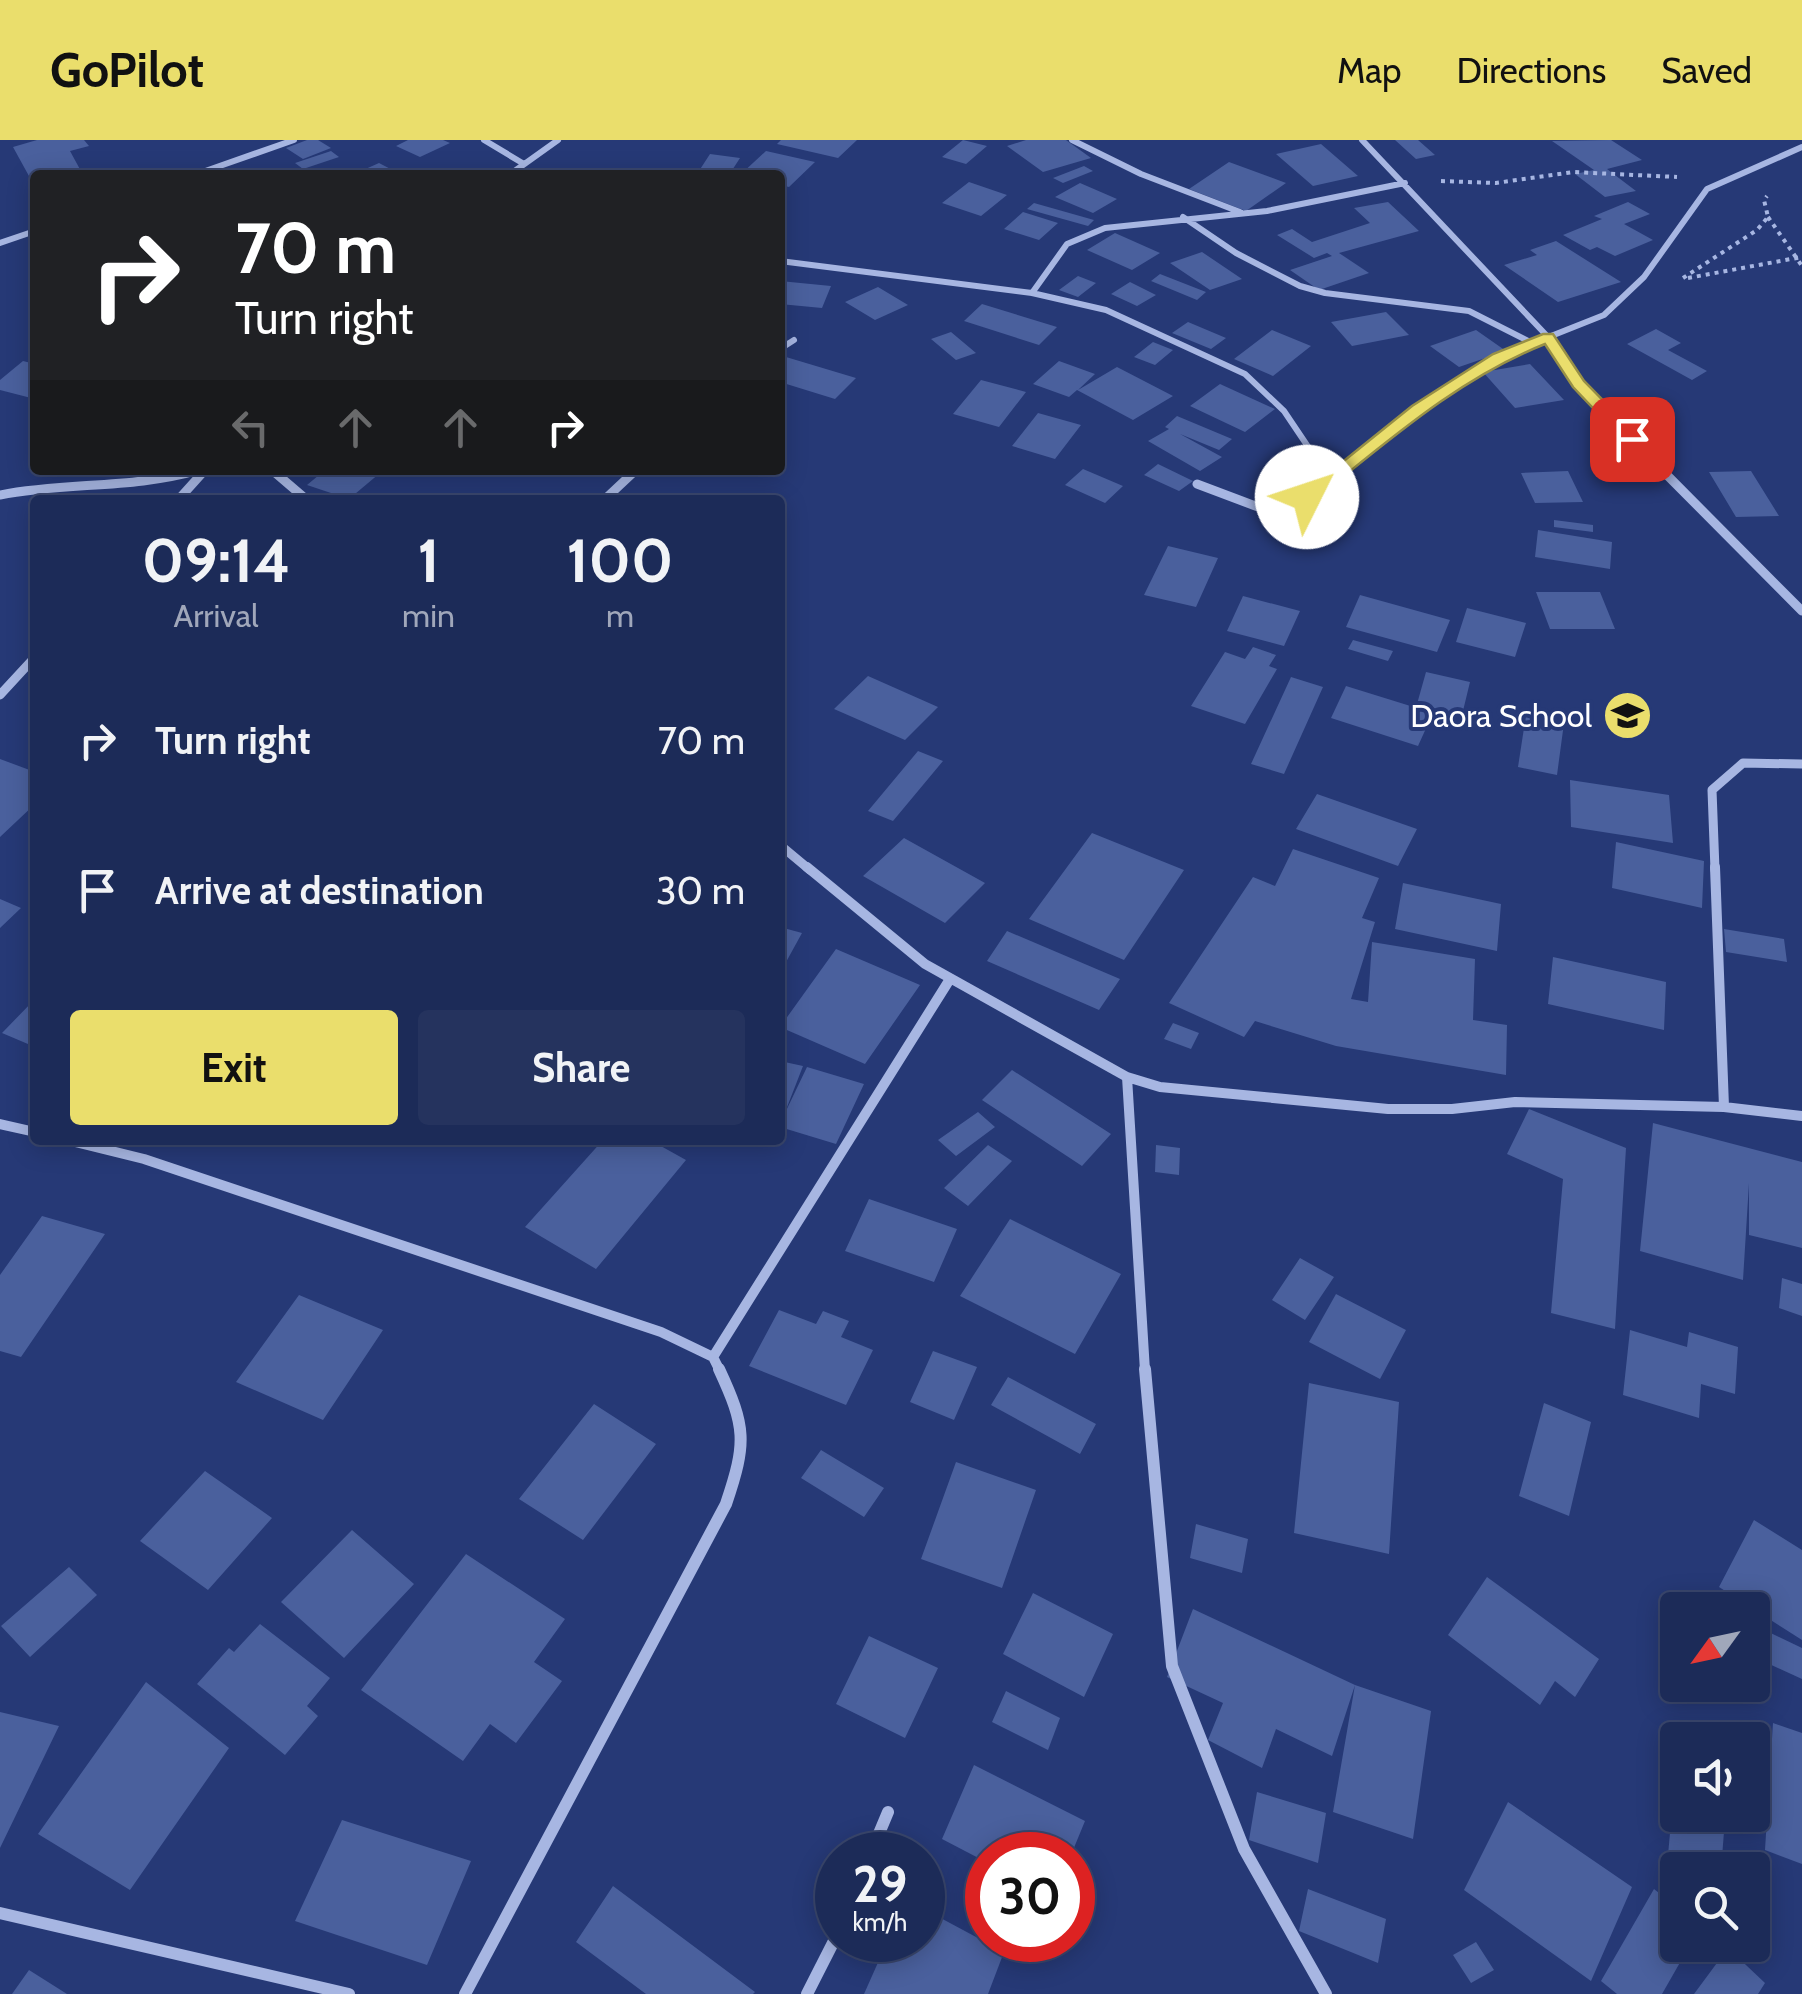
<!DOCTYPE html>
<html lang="en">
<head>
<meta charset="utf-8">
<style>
  :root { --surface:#1c2b58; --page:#25335e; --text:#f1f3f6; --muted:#a0a7ba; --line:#3a476e; --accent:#eade6c }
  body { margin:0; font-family:Cabin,sans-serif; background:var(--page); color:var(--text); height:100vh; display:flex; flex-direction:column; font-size:38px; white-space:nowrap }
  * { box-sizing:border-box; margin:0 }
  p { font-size:32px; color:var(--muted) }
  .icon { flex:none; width:55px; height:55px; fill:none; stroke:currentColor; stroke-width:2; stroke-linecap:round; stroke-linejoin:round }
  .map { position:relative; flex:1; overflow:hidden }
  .side { position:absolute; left:30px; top:355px; width:755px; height:650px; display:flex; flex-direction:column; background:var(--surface); border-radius:10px; box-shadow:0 5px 25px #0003,0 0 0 2px var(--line) }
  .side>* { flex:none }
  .banner { position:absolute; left:30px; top:30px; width:755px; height:305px; border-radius:10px; box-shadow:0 5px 25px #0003,0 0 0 2px var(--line); background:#202124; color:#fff; overflow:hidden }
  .needle { width:65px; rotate:237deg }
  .fabs { position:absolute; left:1660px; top:1452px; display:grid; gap:20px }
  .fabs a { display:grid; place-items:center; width:110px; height:110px; border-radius:10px; background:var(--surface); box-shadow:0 5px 25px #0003,0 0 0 2px var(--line); font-size:50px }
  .speed { position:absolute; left:815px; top:1692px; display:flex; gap:20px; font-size:50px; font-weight:700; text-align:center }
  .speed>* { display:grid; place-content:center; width:130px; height:130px; border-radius:50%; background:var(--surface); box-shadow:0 5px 25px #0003,0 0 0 2px var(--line); line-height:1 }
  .speed small { font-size:25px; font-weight:400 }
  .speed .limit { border:15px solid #d22; background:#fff; color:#111 }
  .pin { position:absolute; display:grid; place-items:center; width:85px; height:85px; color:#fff; margin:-42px; border-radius:20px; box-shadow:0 5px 15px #0006 }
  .me { position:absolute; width:110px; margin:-55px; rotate:49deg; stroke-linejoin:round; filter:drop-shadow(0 0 8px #0008) }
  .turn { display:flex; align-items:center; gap:35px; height:210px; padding:0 40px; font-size:45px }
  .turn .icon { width:130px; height:130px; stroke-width:2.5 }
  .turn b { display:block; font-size:70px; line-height:85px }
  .lanes { display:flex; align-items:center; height:95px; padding:0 40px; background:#0003; justify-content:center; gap:50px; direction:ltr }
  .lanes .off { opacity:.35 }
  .eta { display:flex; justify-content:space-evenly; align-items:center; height:170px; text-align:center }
  .eta b { font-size:60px; font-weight:700; line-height:70px }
  .action { display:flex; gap:20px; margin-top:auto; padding:20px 40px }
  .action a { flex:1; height:115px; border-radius:10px; background:var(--accent); color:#111; font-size:40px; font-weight:700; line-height:115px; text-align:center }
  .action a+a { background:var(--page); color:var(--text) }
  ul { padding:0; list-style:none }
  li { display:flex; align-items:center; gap:30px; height:150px; padding:0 40px }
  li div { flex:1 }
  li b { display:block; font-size:38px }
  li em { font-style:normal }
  header { display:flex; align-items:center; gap:60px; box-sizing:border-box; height:140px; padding:0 50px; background:var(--accent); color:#111 }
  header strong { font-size:48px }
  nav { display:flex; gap:55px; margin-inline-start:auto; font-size:35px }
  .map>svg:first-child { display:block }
  .building { fill:#4a609d }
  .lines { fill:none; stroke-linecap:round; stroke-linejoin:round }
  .path { stroke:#a7b6e2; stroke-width:4; stroke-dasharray:4 5; stroke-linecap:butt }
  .minor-far3 { stroke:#a7b6e2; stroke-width:6 }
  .minor-far2 { stroke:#a7b6e2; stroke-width:9 }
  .minor-far1 { stroke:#a7b6e2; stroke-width:10 }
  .minor { stroke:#a7b6e2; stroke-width:12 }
  .route { fill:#eade6c; stroke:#989046; stroke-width:2.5 }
  .labels { text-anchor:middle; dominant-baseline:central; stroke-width:8; stroke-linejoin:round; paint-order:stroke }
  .poi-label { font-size:32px; fill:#fff; stroke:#263976; text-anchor:end }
</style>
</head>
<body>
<header>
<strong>GoPilot</strong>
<nav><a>Map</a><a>Directions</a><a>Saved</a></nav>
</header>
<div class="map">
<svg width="1802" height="1854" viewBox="0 0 1802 1854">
  <rect width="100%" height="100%" fill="#263976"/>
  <!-- building -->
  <path class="building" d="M37,0h47l5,6 -19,5 12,22 -47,2v12l-22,-40z
    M307,0h11l13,8 -28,11 -17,-11z
    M408,0h35l7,3 -30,14 -24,-11z
    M781,0h76l-19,18 -61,-14z
    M963,0l24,6 -21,18 -24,-7z
    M1026,0h40l25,18 -48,14 -36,-26z
    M1395,0h23l17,15 -19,4z
    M1611,0l31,20 -35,9 29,22 -31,6 -30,-23 19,-4 -42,-29z
    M1321,4l37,32 -45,10 -37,-32z
    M331,11l8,6 -36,12 -8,-6z
    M766,11l49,11 -26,25 -9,-2v-10h-40z
    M710,14l30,4 -11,17 -32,-1z
    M1229,22l57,21 -40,28 -57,-22z
    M379,23l23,12h-50z
    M1084,26l9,5 -30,12 -10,-5z
    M969,42l38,13 -26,21 -39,-13z
    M1080,43l37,16 -24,14 -38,-16z
    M1388,62l31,29 -80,22 30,20 -50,17 -29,-20 42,-14 -5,-3 -13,5 -37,-23 15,-6 20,13 58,-19 -16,-15z
    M1628,62l22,12 -26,10 29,16 -38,16 -18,-9 -7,3 -27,-15 39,-16 -8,-3z
    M1034,63l60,17 -6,6 -61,-17z
    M1023,72l35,11 -19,17 -35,-11z
    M1115,93l45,20 -28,17 -45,-20z
    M1556,101l65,41 -63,20 -54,-37 33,-10 -7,-5z
    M1202,112l40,27 -32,11 -40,-27z
    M1160,134l46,18 -9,8 -46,-19z
    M1078,136l18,7 -18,14 -19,-7z
    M780,141l51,5 -9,22 -42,-4z
    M1130,142l26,13 -19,11 -26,-12z
    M878,147l30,18 -33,15 -30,-18z
    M982,164l75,23 -18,18 -75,-24z
    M1386,172l23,23 -57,11 -21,-24z
    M1188,182l38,16 -15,11 -39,-16z
    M1656,189l25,14 -13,7 39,21 -15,9 -65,-36z
    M1272,190l39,16 -38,30 -39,-17z
    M1476,190l30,21 -47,16 -29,-21z
    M951,192l25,21 -20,7 -25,-21z
    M1153,202l20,8 -18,15 -21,-8z
    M786,217l70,21 -21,21 -55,-17v-19z
    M23,221l12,3v35l-35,-9v-10z
    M1059,221l36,13 -17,16 39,-23 56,29 -40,24 -56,-30 -8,7 -36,-13z
    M1530,224l34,36 -49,8 -32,-36z
    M981,240l45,12 -27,35 -46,-13z
    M1220,244l55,25 -30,23 -55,-26z
    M1038,273l43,12 -26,34 -43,-13z
    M1177,276l55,23 -13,11 -39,-16 42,23 -22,14 -52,-30 21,-12 -4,-2z
    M1158,324l35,17 -14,10 -35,-16z
    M1083,329l40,17 -18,17 -40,-18z
    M325,330h45l10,3 -31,26 -42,-14z
    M1568,331l15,31 -48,1 -14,-30z
    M1751,331l28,45 -43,1 -27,-45z
    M1554,380l39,5v7l-39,-5z
    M1538,390l74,12 -2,27 -75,-12z
    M1168,406l50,12 -22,49 -52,-12z
    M1536,452h64l15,37h-65z
    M1360,455l90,25 -13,32 -91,-25z
    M1243,456l57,15 -16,35 -57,-15z
    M1467,468l59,15 -11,34 -59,-15z
    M1353,500l40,11 -5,10 -40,-12z
    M1253,507l23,8 -7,11 8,3 -32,55 -54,-18 34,-54 20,7z
    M1426,532l44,10 -8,33 -45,-11z
    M868,536l70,31 -33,33 -71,-31z
    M1291,537l32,10 -39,87 -33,-10z
    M1346,546l87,27 -15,33 -87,-28z
    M1526,575l38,8 -7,52 -39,-8z
    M918,611l25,10 -50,60 -25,-10z
    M0,619l35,13v32l-35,33z
    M1570,640l99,15 4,48 -102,-16z
    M1317,654l100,35 -19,37 -102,-37z
    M1092,693l92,37 -60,90 -95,-41z
    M904,698l81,45 -40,40 -82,-47z
    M1616,702l88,19 -2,47 -90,-20z
    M1293,709l86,29 -17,40 13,4 -24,77 17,3 4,-60 103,17 -2,61 34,5 -1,50 -170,-29 -81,-25 -11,16 -75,-34 84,-126 22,9z
    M1403,743l98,21 -4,47 -102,-22z
    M0,759l21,9 -21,20z
    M780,787l22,6 -22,40z
    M1724,789l60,10 3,23 -61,-10z
    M1007,791l113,48 -21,31 -112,-49z
    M836,809l84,36 -55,79 -85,-37z
    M1553,817l113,25 -2,48 -116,-26z
    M35,859v48l-33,-14z
    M1173,883l26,10 -8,16 -27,-10z
    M780,921l23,5 -19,49 23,-48 57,17 -28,60 -56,-17z
    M1012,930l99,64 -29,32 -100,-66z
    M1529,969l97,39 -11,181 -64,-16 12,-134 -56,-25z
    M978,972l17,15 -39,29 -18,-16z
    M1653,983l149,39v86l-53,-13v-52l-6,97 -103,-29z
    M603,1000h47l36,20 -90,109 -71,-42z
    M988,1005l24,16 -44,45 -24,-18z
    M1156,1005l24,3 -1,27 -24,-3z
    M869,1059l88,30 -23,53 -89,-31z
    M42,1076l63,18 -84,123 -21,-6v-76z
    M1010,1079l111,55 -46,80 -115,-58z
    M1300,1118l34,19 -29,43 -33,-20z
    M1782,1138l20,6v32l-23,-8z
    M1336,1154l70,36 -26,49 -71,-37z
    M299,1155l84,35 -60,90 -87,-38z
    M779,1170l37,14 7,-13 26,10 -8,16 32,13 -27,55 -97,-39z
    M1630,1190l57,17 2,-15 49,15 -3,47 -34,-10 -2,34 -76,-23z
    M933,1211l44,16 -23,53 -44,-18z
    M1008,1237l88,47 -16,30 -89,-49z
    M1309,1243l90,19 -10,152 -95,-21z
    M1544,1263l47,19 -22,94 -50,-20z
    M594,1264l62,40 -73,96 -64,-41z
    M821,1310l63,38 -20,29 -63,-39z
    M956,1322l80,28 -34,98 -81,-29z
    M205,1331l67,47 -64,72 -68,-49z
    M1754,1380l48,30v90l-83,-53z
    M1196,1384l52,15 -6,34 -52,-15z
    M352,1390l62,54 -70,74 -63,-56z
    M466,1414l99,65 -31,43 28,19 -46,62 -26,-19 -27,37 -102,-71z
    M69,1427l28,28 -67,62 -29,-31z
    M1487,1437l112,82 -24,38 -20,-16 -15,24 -92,-70z
    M1033,1453l80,41 -29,63 -81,-43z
    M1193,1469l162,76 -23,71 -56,-27 -14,39 -54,-28 15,-37 -56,-26z
    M260,1484l70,54 -23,28 11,10 -33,39 -88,-71 32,-36 5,4z
    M1752,1484l50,24v31l-50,-23z
    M869,1496l69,32 -33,70 -69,-34z
    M146,1542l83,66 -99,142 -92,-56z
    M1355,1545l76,26 -18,128 -80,-27z
    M1006,1551l54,27 -12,32 -56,-28z
    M0,1572l59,14 -59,122z
    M1773,1583l29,10v131l-37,-14z
    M974,1625l111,56 -14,34h-83v8l-46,-24z
    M1257,1652l69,21 -8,50 -69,-23z
    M1673,1660l5,1v14h36l11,4 -4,51h-43v11l-12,-4z
    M1508,1662l124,85 -41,94 -127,-91z
    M342,1680l129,41 -44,104 -132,-44z
    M613,1746l142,106 -2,2h-107l-70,-52z
    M1308,1749l78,30 -8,44 -79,-32z
    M1654,1749l24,19v37h12l-28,49h-45l-16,-13z
    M922,1768l82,44 -16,42h-124l24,-54h34z
    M1476,1802l18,28 -23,13 -18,-28z
    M1728,1808l37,35 -7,11h-64z
    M29,1830l38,24h-55z"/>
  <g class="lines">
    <!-- path -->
    <path class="path" d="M1441,41l55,2 77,-11 104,5
      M1768,77l34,49
      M1683,138l74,-48 11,-13 -4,-17 3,-4
      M1688,138l114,-21"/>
    <!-- minor-far3 -->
    <path class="minor-far3" d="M484,0l40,24
      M1072,0l69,34 99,38
      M1362,0l186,197 53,72 57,57
      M194,35l100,-35
      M509,35l49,-35
      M1183,77l53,36 64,33 25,7 144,18 63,32
      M0,103l35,-12
      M780,121l252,32 74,17 139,64 39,37 37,55
      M1032,153l35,-49 38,-16 162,-17 138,-28
      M780,209l14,-9
      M1345,326l73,-57 80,-52 106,-42 40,-38 63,-88 95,-42"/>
    <!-- minor-far2 -->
    <path class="minor-far2" d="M1319,323l9,14
      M1655,323l147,148
      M272,330l35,30
      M1197,344l61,23 39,-3 52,-41
      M0,355c66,-13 134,-6 199,-25
      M178,360l27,-30
      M604,360l32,-30
      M0,555l35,-38
      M780,705l30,25
      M1715,730l-3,-80 31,-27 59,1"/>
    <!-- minor-far1 -->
    <path class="minor-far1" d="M807,727l118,97 202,113 33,10 228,22h64l63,-7 209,5 78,9
      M1715,727l9,240
      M1127,937l18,294
      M0,984l35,8
      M67,1000l77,19 517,173 52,25 7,14
      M713,1217l237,-378"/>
    <!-- minor -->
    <path class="minor" d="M1145,1229l27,297 72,183 82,145
      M870,1715l18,-43
      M0,1773l349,81
      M465,1854l261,-490c21,-62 20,-77 -7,-135
      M807,1854l31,-61"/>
  </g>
  <!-- route -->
  <path class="route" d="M1543,194h10l31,47 54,55v7h-12l-53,-56 -28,-43c-88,35 -159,99 -232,157l-14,-4 113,-91 81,-52z"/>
  <!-- icons -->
  <defs>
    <symbol id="school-disc" viewBox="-11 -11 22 22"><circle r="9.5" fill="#eade6c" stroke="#263976"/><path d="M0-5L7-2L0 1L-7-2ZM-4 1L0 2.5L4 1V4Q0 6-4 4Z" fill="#111"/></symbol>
  </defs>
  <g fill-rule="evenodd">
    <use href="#school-disc" x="1600" y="548" width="55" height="55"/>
  </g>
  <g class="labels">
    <!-- poi labels -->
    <g class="poi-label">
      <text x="1592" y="575">Daora School</text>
    </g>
  </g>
</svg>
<div class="fabs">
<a><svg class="needle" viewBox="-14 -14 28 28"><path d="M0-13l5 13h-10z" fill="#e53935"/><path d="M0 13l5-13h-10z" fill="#a0a7ba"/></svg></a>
<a><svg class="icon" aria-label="sound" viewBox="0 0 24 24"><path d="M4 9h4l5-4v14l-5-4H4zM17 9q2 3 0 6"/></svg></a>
<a><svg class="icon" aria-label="search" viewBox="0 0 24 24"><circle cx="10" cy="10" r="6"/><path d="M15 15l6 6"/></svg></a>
</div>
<div class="speed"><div>29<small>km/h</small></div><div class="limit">30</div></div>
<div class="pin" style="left:1632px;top:299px;background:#d93025"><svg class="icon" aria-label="arrive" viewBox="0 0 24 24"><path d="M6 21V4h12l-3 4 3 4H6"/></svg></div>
<svg class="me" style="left:1307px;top:357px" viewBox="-20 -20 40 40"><circle r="19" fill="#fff"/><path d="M0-13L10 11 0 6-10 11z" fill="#eade6c"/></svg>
<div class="banner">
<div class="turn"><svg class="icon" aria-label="right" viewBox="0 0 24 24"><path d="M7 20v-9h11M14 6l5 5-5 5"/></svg><div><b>70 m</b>Turn right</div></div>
<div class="lanes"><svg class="icon off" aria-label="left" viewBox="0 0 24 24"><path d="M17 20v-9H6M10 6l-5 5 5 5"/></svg><svg class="icon off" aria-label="ahead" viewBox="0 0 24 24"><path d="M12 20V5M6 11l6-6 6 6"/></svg><svg class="icon off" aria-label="ahead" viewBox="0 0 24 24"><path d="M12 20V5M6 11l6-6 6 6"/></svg><svg class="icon" aria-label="right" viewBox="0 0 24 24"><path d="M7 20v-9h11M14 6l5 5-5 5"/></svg></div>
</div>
<section class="side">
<div class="eta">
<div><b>09:14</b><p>Arrival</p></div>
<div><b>1</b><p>min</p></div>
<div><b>100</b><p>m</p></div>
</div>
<ul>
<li><svg class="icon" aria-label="right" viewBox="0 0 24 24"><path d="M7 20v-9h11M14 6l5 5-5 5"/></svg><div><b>Turn right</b></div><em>70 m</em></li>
<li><svg class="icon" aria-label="arrive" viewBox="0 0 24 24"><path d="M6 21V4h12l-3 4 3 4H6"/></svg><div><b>Arrive at destination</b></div><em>30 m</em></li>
</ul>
<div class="action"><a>Exit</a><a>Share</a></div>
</section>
</div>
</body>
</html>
